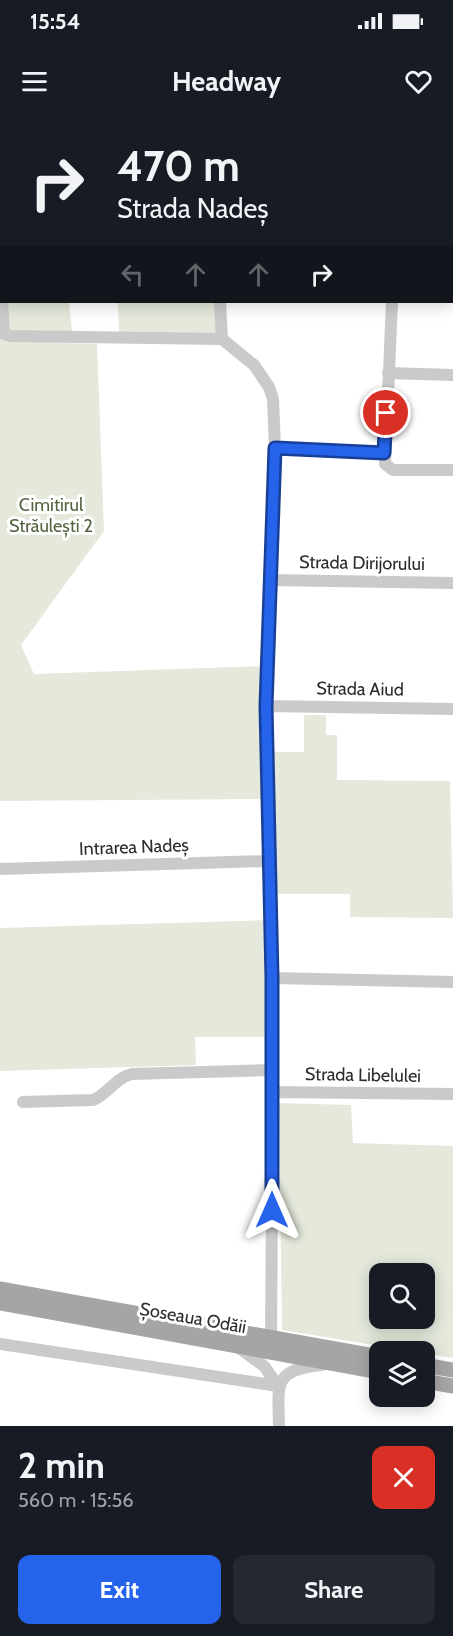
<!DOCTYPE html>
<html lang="en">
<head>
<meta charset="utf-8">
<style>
  :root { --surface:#171b24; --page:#242831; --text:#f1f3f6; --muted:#9ea1a6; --accent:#2563eb }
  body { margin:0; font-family:Cabin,sans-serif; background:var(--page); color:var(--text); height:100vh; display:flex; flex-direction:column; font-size:22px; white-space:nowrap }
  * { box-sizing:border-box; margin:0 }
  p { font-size:20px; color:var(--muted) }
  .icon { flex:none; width:33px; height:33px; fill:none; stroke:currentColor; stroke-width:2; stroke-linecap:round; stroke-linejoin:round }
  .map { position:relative; height:1306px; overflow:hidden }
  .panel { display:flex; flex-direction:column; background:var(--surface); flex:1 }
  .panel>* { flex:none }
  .top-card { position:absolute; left:0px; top:0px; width:453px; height:183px; box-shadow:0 3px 15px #0003; background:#171b24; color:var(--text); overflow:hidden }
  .controls { position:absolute; left:369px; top:1143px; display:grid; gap:12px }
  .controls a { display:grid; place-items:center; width:66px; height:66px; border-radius:12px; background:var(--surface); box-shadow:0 3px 15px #0003; font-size:30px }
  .pin { position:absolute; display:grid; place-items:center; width:51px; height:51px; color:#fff; margin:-26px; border:3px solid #fff; border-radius:50%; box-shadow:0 2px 6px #0007 }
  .me { position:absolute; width:66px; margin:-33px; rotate:0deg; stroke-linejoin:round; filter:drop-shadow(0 0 4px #0008) }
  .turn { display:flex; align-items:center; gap:21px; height:126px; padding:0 18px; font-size:27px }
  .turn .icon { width:78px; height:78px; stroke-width:2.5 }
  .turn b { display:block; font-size:42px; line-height:51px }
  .lanes { display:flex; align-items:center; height:57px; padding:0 18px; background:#0003; justify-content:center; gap:30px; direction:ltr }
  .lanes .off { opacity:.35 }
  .round { display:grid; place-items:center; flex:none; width:63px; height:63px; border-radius:12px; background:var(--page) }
  .summary { display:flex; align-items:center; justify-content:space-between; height:102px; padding:0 18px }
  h1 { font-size:36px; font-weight:700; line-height:45px }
  .cta { display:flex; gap:12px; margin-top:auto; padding:12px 18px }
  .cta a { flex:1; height:69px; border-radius:12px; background:var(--accent); color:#fff; font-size:24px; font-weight:700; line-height:69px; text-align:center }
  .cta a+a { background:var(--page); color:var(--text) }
  .status { display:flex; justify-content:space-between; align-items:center; height:42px; padding:0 30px; background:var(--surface); direction:ltr }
  .status svg { height:16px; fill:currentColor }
  header { display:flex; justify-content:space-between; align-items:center; height:78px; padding:0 18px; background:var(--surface); font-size:27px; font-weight:700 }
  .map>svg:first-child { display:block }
  .green { fill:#e4e9dc; fill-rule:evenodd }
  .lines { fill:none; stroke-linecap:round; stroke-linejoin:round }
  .minor { stroke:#cacaca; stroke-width:12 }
  .major { stroke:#a5a5a5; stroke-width:15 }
  .route-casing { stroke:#184099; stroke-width:15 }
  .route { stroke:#2563eb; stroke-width:10 }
  .labels { text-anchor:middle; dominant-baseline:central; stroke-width:6; stroke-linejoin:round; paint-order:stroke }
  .park-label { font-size:18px; fill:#54643f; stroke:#fff }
  .street-label { font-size:18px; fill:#2d2d2d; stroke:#fff }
</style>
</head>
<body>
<div class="status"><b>15:54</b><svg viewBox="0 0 49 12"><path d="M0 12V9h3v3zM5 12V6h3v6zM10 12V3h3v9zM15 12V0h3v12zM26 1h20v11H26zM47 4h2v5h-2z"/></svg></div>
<header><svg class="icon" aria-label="menu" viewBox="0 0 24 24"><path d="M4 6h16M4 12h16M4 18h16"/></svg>Headway<svg class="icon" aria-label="heart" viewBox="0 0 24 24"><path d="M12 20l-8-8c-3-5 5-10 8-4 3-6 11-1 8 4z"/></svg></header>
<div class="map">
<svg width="453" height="1306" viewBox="0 0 453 1306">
  <rect width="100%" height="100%" fill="#fff"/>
  <!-- green -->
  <path class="green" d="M0,0h198l-196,2v180h67l4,40 -14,1 38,1 7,187 -83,114 13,29 231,-8 3,133 -268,2z
    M118,182h102l2,37 -103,-2z
    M304,595h22v20h11v45l113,1 3,137 -103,-1v-23h-77l-1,-142h32z
    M269,800l3,117h-77l1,28 -196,6v-143z
    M279,983l72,2 2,38 100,3v212l-171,-28zM380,1154h44v44h-44z"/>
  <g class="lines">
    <!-- minor -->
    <path class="minor" d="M0,0l2,119
      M452,107h1
      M452,162h1
      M2,182l2,32 5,2 213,3
      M220,182l2,37
      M392,182l-7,162 8,6h60
      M222,219l32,26 15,22 4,12 2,49 -9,258 7,364 -2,268
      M388,253l65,2
      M275,328l109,5
      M270,460l183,3
      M266,586l187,3
      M0,749l268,-8
      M272,858l181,4
      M273,972l180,2
      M23,982l70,-2c15,-6 22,-22 39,-26l141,-4
      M0,1224l278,42
      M239,1228l25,18 14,20
      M279,1306c-1,-43 -6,-56 43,-61"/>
    <!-- major -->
    <path class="major" d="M0,1169l380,68
      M0,1183l380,69
      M424,1245l29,5
      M424,1261l29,5"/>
  </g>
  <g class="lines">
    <defs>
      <path id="route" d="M272,1090v-232l-6,-272 9,-258 109,5 2,-40"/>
    </defs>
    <!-- route casing -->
    <use href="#route" class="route-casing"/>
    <!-- route -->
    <use href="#route" class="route"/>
  </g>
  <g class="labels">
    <!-- park labels -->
    <g class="park-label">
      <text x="51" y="385">Cimitirul<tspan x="51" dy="21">Străulești 2</tspan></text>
    </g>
    <!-- street labels -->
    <g class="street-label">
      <text transform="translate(362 443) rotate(1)">Strada Dirijorului</text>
      <text transform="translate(360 569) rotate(1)">Strada Aiud</text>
      <text transform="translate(134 727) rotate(-2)">Intrarea Nadeș</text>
      <text transform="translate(363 955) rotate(1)">Strada Libelulei</text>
      <text transform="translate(193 1198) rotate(10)">Șoseaua Odăii</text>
    </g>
  </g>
</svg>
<div class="controls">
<a><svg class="icon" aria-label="search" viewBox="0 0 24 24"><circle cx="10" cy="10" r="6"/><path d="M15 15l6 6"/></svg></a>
<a><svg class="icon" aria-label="layers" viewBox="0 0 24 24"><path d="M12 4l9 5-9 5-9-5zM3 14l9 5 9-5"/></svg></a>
</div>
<div class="pin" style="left:386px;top:293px;background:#d93025"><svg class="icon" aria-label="arrive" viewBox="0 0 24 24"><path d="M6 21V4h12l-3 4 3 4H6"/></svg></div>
<svg class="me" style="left:272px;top:1090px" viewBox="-20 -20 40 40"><path d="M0-17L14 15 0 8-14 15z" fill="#2563eb" stroke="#fff" stroke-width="4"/></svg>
<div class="top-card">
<div class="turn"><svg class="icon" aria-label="right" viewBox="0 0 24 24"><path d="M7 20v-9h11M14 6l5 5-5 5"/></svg><div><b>470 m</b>Strada Nadeș</div></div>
<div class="lanes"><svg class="icon off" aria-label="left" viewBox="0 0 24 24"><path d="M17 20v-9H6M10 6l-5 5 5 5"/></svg><svg class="icon off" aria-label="ahead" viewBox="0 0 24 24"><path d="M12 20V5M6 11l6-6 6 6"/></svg><svg class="icon off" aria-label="ahead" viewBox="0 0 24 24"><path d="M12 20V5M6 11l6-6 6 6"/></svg><svg class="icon" aria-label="right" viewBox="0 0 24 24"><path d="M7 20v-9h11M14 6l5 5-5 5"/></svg></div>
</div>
</div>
<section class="panel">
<div class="summary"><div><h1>2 min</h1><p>560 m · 15:56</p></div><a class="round" style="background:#d93025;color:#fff"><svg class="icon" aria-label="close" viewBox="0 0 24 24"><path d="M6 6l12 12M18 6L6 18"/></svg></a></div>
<div class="cta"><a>Exit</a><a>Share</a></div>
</section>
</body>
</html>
